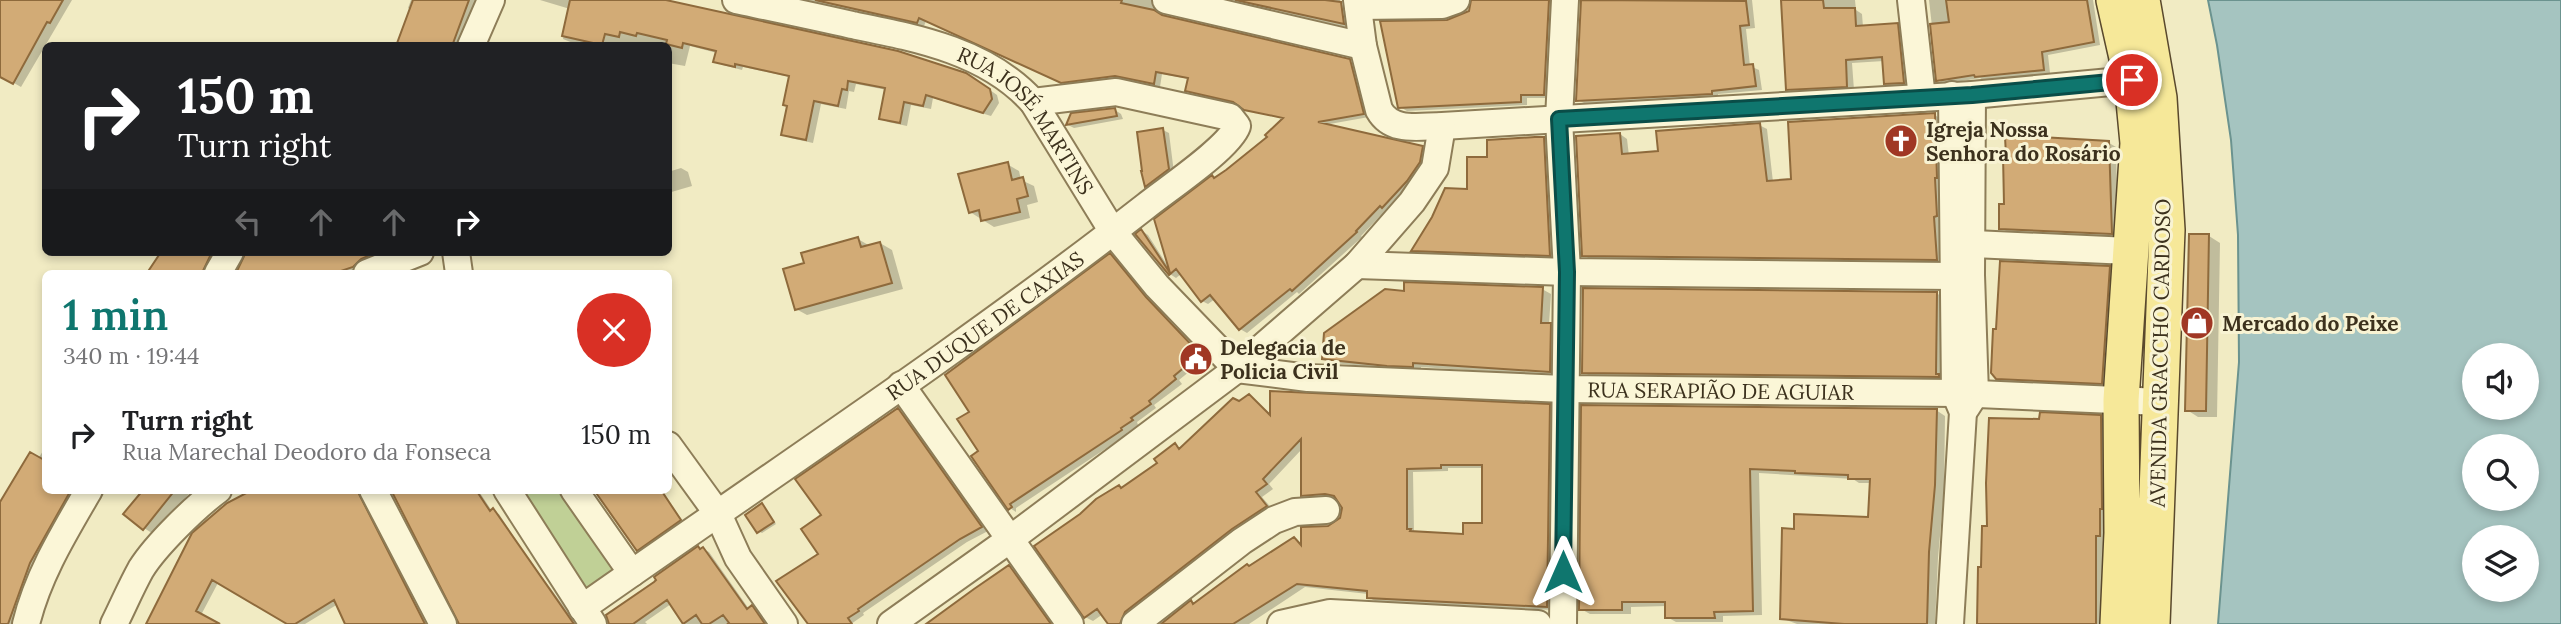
<!DOCTYPE html>
<html lang="en">
<head>
<meta charset="utf-8">
<style>
  :root { --surface:#fff; --page:#f6f6f6; --text:#202124; --muted:#757577; --accent:#0f766e }
  body { margin:0; font-family:Lora,serif; background:var(--page); color:var(--text); height:100vh; display:flex; flex-direction:column; font-size:26px; white-space:nowrap }
  * { box-sizing:border-box; margin:0 }
  p { font-size:23px; color:var(--muted) }
  .icon { flex:none; width:38px; height:38px; fill:none; stroke:currentColor; stroke-width:2; stroke-linecap:round; stroke-linejoin:round }
  .map { position:relative; flex:1; overflow:hidden }
  .panel { position:absolute; left:42px; top:270px; width:630px; height:224px; display:flex; flex-direction:column; background:var(--surface); border-radius:10px; box-shadow:0 4px 10px #0003 }
  .panel>* { flex:none }
  .hud { position:absolute; left:42px; top:42px; width:630px; height:214px; border-radius:10px; box-shadow:0 4px 10px #0003; background:#202124; color:#fff; overflow:hidden }
  .fabs { position:absolute; left:2462px; top:343px; display:grid; gap:14px }
  .fabs a { display:grid; place-items:center; width:77px; height:77px; border-radius:50%; background:var(--surface); box-shadow:0 4px 10px #0003; font-size:35px }
  .pin { position:absolute; display:grid; place-items:center; width:60px; height:60px; color:#fff; margin:-30px; border:4px solid #fff; border-radius:50%; box-shadow:0 2px 7px #0007 }
  .me { position:absolute; width:77px; margin:-38px; rotate:0deg; stroke-linejoin:round; filter:drop-shadow(0 0 5px #0008) }
  .turn { display:flex; align-items:center; gap:24px; height:147px; padding:0 21px; font-size:32px }
  .turn .icon { width:91px; height:91px; stroke-width:2.5 }
  .turn b { display:block; font-size:49px; line-height:60px }
  .lanes { display:flex; align-items:center; height:66px; padding:0 21px; background:#0003; justify-content:center; gap:35px; direction:ltr }
  .lanes .off { opacity:.35 }
  .round { display:grid; place-items:center; flex:none; width:74px; height:74px; border-radius:37px; background:var(--page) }
  .head { display:flex; align-items:center; justify-content:space-between; height:119px; padding:0 21px }
  h1 { font-size:42px; font-weight:600; line-height:52px; color:var(--accent) }
  ul { padding:0; list-style:none }
  li { display:flex; align-items:center; gap:21px; height:91px; padding:0 21px }
  li div { flex:1 }
  li b { display:block; font-size:26px }
  li em { font-style:normal }
  .map>svg:first-child { display:block }
  .green { fill:#c0d096 }
  .water { fill:#a5c4c0; stroke:#6b938f; stroke-width:2; fill-rule:evenodd }
  .shadow { fill:#0003; fill-rule:evenodd }
  .building { fill:#d2ab76; stroke:#8e6a3c; stroke-width:2; fill-rule:evenodd }
  .lines { fill:none; stroke-linecap:round; stroke-linejoin:round }
  .minor-casing { stroke:#8d7d58; stroke-width:30 }
  .major-casing { stroke:#5a492d; stroke-width:38 }
  .minor { stroke:#fbf6d7; stroke-width:26 }
  .major { stroke:#f6e899; stroke-width:35 }
  .route-casing { stroke:#0a4d48; stroke-width:18 }
  .route { stroke:#0f766e; stroke-width:12 }
  .labels { text-anchor:middle; dominant-baseline:central; stroke-width:6; stroke-linejoin:round; paint-order:stroke }
  .street-label { font-size:21px; fill:#3c311d; stroke:#f8f3d3 }
  .poi-label { font-size:21px; font-weight:bold; fill:#3c311d; stroke:#f8f3d3; text-anchor:start }
</style>
</head>
<body>
<div class="map">
<svg width="2561" height="624" viewBox="0 0 2561 624">
  <rect width="100%" height="100%" fill="#f1ebc3"/>
  <!-- green -->
  <path class="green" d="M516,490h42l51,68c7,20 0,21 -16,32l-11,-3z"/>
  <!-- water -->
  <path class="water" d="M2208,0h353v624h-343l21,-262 -1,-127 -7,-95 -14,-95zM2474,355h53v53h-53zM2474,446h53v53h-53zM2474,537h53v53h-53z"/>
  <!-- shadow -->
  <path class="shadow" d="M0,0h72l-51,87 -21,-12z
    M411,0h71l-19,46h-65l13,-36 -3,-2z
    M540,0h115l325,83 17,12 2,8 -8,13 -58,-18 -2,11 -20,-4 -4,21 -19,-4 -7,-4 6,-28 -31,-6 -2,8 -5,-1 -3,18 -25,-5 -8,39 -23,-5 -7,-4 6,-27 1,-30 -47,-10 -1,3 -19,-5 -8,-4 2,-8 -27,-7 -5,20 -17,-3v-17h-96l1,-3 -10,-4 7,-30z
    M806,0h351v10l5,7 187,44 7,4 13,52 -45,8 98,23 7,4 -3,14 -37,44 -2,-1 -26,27 1,1 -63,57 -2,-2 -50,41 -7,-4 -25,-30 -7,5 -6,-3 -21,-27 -5,4 -6,-4 -28,-43 6,4 21,33 46,-89 55,-42 15,-18 -32,-7 -14,-8 -45,-10 -7,-4 2,-11 -27,-5 -2,13 -38,-8 -53,7 -143,-65 -2,5z
    M1231,0h109v4l8,4 1,20z
    M1473,0h84l-6,98h-24v7l-120,6 -7,-4 47,-85 22,-10z
    M1582,0h170l3,28 -9,1 4,37 9,4 3,20 -44,4v3l-134,6 -6,-3z
    M1783,0h72l1,10 6,4 1,13 34,-2 7,4 7,57 -19,1 -7,-4 -1,-22 -32,2 2,27 -59,3 -7,-4z
    M1929,0h164l7,45 -52,10 2,18 -67,7 -3,-2 -36,6 -6,-4z
    M1115,110l6,4 2,5 -49,9 -6,-3 4,-10z
    M1934,115l8,4 2,144 -353,-3 -7,-5 36,-121 7,5 2,17 31,-3 99,-28 8,4 6,53 20,-1z
    M1163,130l6,3 5,40 -22,16 -6,-3z
    M1544,139l6,4 6,115 -136,-4 -6,-4 55,-59 20,-32z
    M2109,143l7,4 2,90 -110,-5 -7,-4z
    M1007,164l12,7 2,9 13,6 4,16 -11,3 3,13 -36,9 -24,-15z
    M681,168l7,4 4,14 -24,7v-21z
    M2209,236l11,7 -3,174h-19l-11,-7z
    M858,239l12,7 10,-3 12,7 11,39 -96,26 -11,-6 10,-45z
    M167,252h53l-11,21h-60z
    M247,252h143l-32,21h-120z
    M1110,255l7,4 35,44 54,55 -27,22 3,4 -28,21 2,3 -19,14 1,3 -11,8 1,1 -112,74v4l-6,-4 -30,-56 -9,-40z
    M2109,268l6,3 -7,115 -104,-4 -7,-4z
    M1542,289l9,5 -2,30 10,6 -1,46 -137,-9v4l-24,-2 -65,-6 -8,-5z
    M1936,293l7,4 2,83 -355,-4 -7,-4z
    M1249,396l23,19 277,-9 7,4 -2,200 -179,-9 -7,-4v-3l-63,-7 -56,37h-85l27,-21 4,2 99,-66 8,5 39,-25 2,-11 -6,-10 -27,1 -8,-4v-46l-33,35 4,5 -11,8 11,13 -150,114h-13l-7,-10 -10,7 -8,-4 34,-130 4,2 36,-26 16,-18 7,4zM1448,468h36l-1,57 -18,11 -51,-3 -1,-61 35,-1z
    M1583,407l353,3 9,6 -1,75 -6,67 -3,66h-138l-16,-6 14,-88 75,-12 1,-35h-12l-6,-4 -94,-6 3,142 -39,1v6h-47l-9,-5v-11l-36,1v7h-41l-9,-5z
    M898,410l6,4 84,117 -21,11 -104,71 1,2 -13,9h-41l11,-70z
    M2100,417l9,5 -2,118h-3v84h-126l11,-96 52,-107z
    M46,446v44h34l-64,134h-16v-117l38,-48z
    M145,490h47l-37,45 -11,-7z
    M253,490h111l64,134h-81l-9,-20 -33,20h-15l-71,-43 -18,34 15,9h-67z
    M393,490h85l14,21 7,3 26,40 52,70h-117z
    M594,490h64l26,32 -42,30z
    M762,506l14,18 -14,9 -4,-2z
    M703,549l6,3 40,57 3,-2 6,4 9,13h-82l-14,-20 -26,18 2,2h-36z
    M1009,567l7,4 38,53h-126z"/>
  <!-- building -->
  <path class="building" d="M0,0h63l-13,23 -3,-1 -34,62 -13,-7z
    M413,0h56l-17,46h-56z
    M570,0h96l232,51 68,22 24,16 2,10 -9,14 -57,-18 -3,11 -19,-4 -4,21 -21,-4 6,-31 -37,-7 -1,9 -5,-1 -4,17 -24,-5 -8,39 -25,-5 6,-29 -4,-1 6,-29 -54,-12v3l-22,-5 3,-11 -33,-8 -1,5 -16,-4 1,-4 -30,-7 -1,3 -16,-4 -1,5 -14,-3 -3,11 -40,-9z
    M815,0h307l-1,3 33,7 8,5 188,44 14,55 -46,8 105,24 -3,16 -13,19 -25,27 -2,-2 -24,25 1,1 -65,59 -2,-2 -51,41 -29,-35 -9,7 -25,-33 -7,6 -34,-41 6,-5 29,44 -16,-54 58,-44 2,3 12,-8 41,-33 -2,-2 18,-17 -39,-8 -11,-8 -48,-11 3,-13 -32,-6 -2,12 -39,-8 -54,7 -142,-65 -2,5z
    M1235,0h90l16,2 3,22z
    M1471,0h78l-5,95h-23v7l-123,6 -18,-87 67,-1 22,-9z
    M1581,0l165,1 3,24 -9,1 4,39 9,-1 3,22 -44,5v3l-136,7z
    M1781,0h42l1,8h31l1,18 42,-3 6,60 -20,1 -2,-27 -36,3 1,27 -61,3z
    M1946,0h141l7,42 -52,10 2,18 -69,7 -1,-2 -38,6 -6,-57 19,-2z
    M1115,108l2,8 -51,9 5,-12z
    M1935,113l2,65h-2l2,38 -3,1 3,43 -355,-4 -6,-120 44,-3 2,21 36,-3 -2,-20 104,-8 7,58 24,-2 -3,-57z
    M1163,128l6,41 -24,18 -4,-16h1l-5,-39z
    M2007,135l102,6 3,93 -113,-5v-25h5l-1,-49h3l-1,-18z
    M1535,137h9l6,119 -139,-5 21,-34 13,-29 22,1v-32h20v-17z
    M1008,162l4,18 11,-3 5,19 -11,3 3,13 -39,9 -2,-11 -10,3 -11,-39z
    M2189,234h20l-3,177h-21z
    M858,237l3,10 19,-5 12,41 -97,27 -12,-41 21,-6 -3,-10z
    M161,252h51l-10,21h-55z
    M246,252h131l-16,7 -8,8 -18,6h-99z
    M1110,253l36,44 54,57 -26,22 2,3 -27,22 2,3 -20,14 2,2 -12,8 1,2 -112,74 2,3 -4,3 -37,-54 7,-5 -21,-32 12,-7 -24,-37z
    M2000,261l110,5 -8,118 -106,-5 -5,-6 2,-44h3z
    M1404,282l139,5 -2,36h10l-1,49 -137,-9v4l-26,-1 -65,-7 2,-26 61,-44 19,2z
    M1583,288l354,4 -1,82h3v3l-357,-4z
    M1270,391l280,13 -3,203 -180,-9v-7l-70,-7 -64,40h-72l30,-24 2,4 54,-40 2,2 45,-29 7,8v-18l27,-1 12,-8 2,-10 -8,-12 -9,-2 -24,2v-57l-38,40 4,5 -11,8 11,14 -35,23 -107,83 -5,12h-12l-11,-15 -13,9 -50,-72 46,-32 16,-15 23,-14 2,3 36,-25 -3,-4 21,-16 4,6 54,-51 6,3 10,-7 21,21zM1441,465h41v58h-19v11l-53,-3 1,-2h-4v-60l34,-1z
    M1581,405l356,4 -2,76 -6,67 -2,72h-83l-64,-5 2,-91 12,1v-15l74,3 2,-38h-22v-4l-53,-2v-2l-45,-2 3,142 -39,1 1,6h-50v-16h-43v8h-43z
    M898,408l84,119 -22,12 -102,70 1,2 -11,7 4,6h-44l-32,-43 42,-27 -17,-25 20,-14 -26,-36z
    M2040,412l61,3 1,94h-2v27h-4v88h-119l1,-57h3l1,-41h5l-1,-43 3,-65 50,1z
    M30,452l16,9v29h25l-41,73 -22,61h-8v-122z
    M143,490h32l-32,40 -20,-16z
    M252,490h105l68,134h-80l-11,-24 -39,24h-8l-75,-44 -16,31 24,13h-74l46,-91 35,-30z
    M391,490h85l14,21 3,-3 81,116h-115z
    M594,490h67l20,30 -44,31z
    M762,503l12,19 -17,11 -12,-18z
    M698,546l2,3 3,-2 44,62 5,-4 13,19h-38l2,-1 -6,-8 -14,9h-7l-6,-9 -13,9 -16,-24 -34,24h-24l-3,-9 48,-33 2,-2 -2,-3z
    M1009,565l42,59h-125l48,-35z"/>
  <g class="lines">
    <defs>
      <g id="minor">
        <path id="s1" d="M736,0c38,8 77,16 116,25 65,13 135,26 181,77l80,130 44,54 80,83 71,9 256,11 391,4 206,9"/>
        <path d="M1166,0l197,46"/>
        <path d="M1357,0l6,46 16,64c13,23 40,16 63,16l530,-31 160,-15"/>
        <path d="M1911,0l11,98"/>
        <path d="M1358,6l84,-1 14,-5"/>
        <path d="M471,46l20,-46"/>
        <path d="M1973,244l157,7"/>
        <path d="M456,252l3,21"/>
        <path d="M1357,265l210,7 385,4"/>
        <path d="M218,273l12,-21"/>
        <path d="M367,273l53,-21"/>
        <path d="M901,385l169,239"/>
        <path d="M1966,408l9,-14 -4,-119 1,-180"/>
        <path d="M668,445l50,69 20,44 46,66"/>
        <path d="M373,490l70,134"/>
        <path d="M507,490l86,134"/>
        <path d="M574,490l58,83"/>
        <path id="s2" d="M582,608c189,-133 382,-260 564,-402 21,-17 83,-58 91,-80l-7,-9 -114,-25 -83,10"/>
        <path d="M26,624c12,-49 38,-91 63,-134"/>
        <path d="M114,624c9,-18 17,-37 27,-55 15,-24 54,-62 77,-79"/>
        <path d="M891,624l118,-84 228,-171 120,-104 55,-63 23,-34 7,-42"/>
        <path d="M1135,624l107,-83 32,-21 21,-8 31,-2"/>
        <path d="M1281,624l49,-11 208,11"/>
        <path d="M1563,624l4,-352 -8,-153 6,-119"/>
        <path d="M1950,624l13,-212 -8,-19 -3,-298"/>
      </g>
      <path id="major" d="M2114,0l18,80 6,63 -17,257 1,133 -4,91
        M2142,0l17,98 8,132 -15,394"/>
    </defs>
    <!-- minor casing -->
    <use href="#minor" class="minor-casing"/>
    <!-- major casing -->
    <use href="#major" class="major-casing"/>
    <!-- minor -->
    <use href="#minor" class="minor"/>
    <!-- major -->
    <use href="#major" class="major"/>
  </g>
  <g class="lines">
    <defs>
      <path id="route" d="M1563,572l4,-300 -8,-153 413,-24 160,-15"/>
    </defs>
    <!-- route casing -->
    <use href="#route" class="route-casing"/>
    <!-- route -->
    <use href="#route" class="route"/>
  </g>
  <!-- icons -->
  <defs>
    <symbol id="church-disc" viewBox="-11 -11 22 22"><circle r="9.5" fill="#a03724" stroke="#f8f3d3"/><path d="M-1.2-6h2.4v3.5h3.3v2.4h-3.3V6h-2.4V-.1h-3.3v-2.4h3.3Z" fill="#fff"/></symbol>
    <symbol id="shop-disc" viewBox="-11 -11 22 22"><circle r="9.5" fill="#a03724" stroke="#f8f3d3"/><path d="M-5-2.5h2.3a2.7 3.5 0 0 1 5.4 0H5L5.5 6h-11ZM-1.5-2.5h3a1.5 2.3 0 0 0-3 0Z" fill="#fff"/></symbol>
    <symbol id="civic-disc" viewBox="-11 -11 22 22"><circle r="9.5" fill="#a03724" stroke="#f8f3d3"/><path d="M-.6-6.5H3V-4.5H.6V-3L4-1V1h2V6H-6V1h2V-1L-.6-3ZM-1.2 2.5V6h2.4V2.5Z" fill="#fff"/></symbol>
  </defs>
  <g fill-rule="evenodd">
    <use href="#church-disc" x="1882" y="122" width="38" height="38"/>
    <use href="#shop-disc" x="2178" y="304" width="38" height="38"/>
    <use href="#civic-disc" x="1177" y="340" width="38" height="38"/>
  </g>
  <g class="labels">
    <!-- street labels -->
    <g class="street-label">
      <text stroke="none"><textPath href="#s1" startOffset="327">RUA JOSÉ MARTINS</textPath></text>
      <text stroke="none"><textPath href="#s2" startOffset="492">RUA DUQUE DE CAXIAS</textPath></text>
      <text transform="translate(2160 353) rotate(-89)">AVENIDA GRACCHO CARDOSO</text>
      <text stroke="none"><textPath href="#s1" startOffset="1141">RUA SERAPIÃO DE AGUIAR</textPath></text>
    </g>
    <!-- poi labels -->
    <g class="poi-label">
      <text x="1926" y="129">Igreja Nossa<tspan x="1926" dy="24">Senhora do Rosário</tspan></text>
      <text x="2222" y="323">Mercado do Peixe</text>
      <text x="1220" y="347">Delegacia de<tspan x="1220" dy="24">Policia Civil</tspan></text>
    </g>
  </g>
</svg>
<div class="fabs">
<a><svg class="icon" aria-label="sound" viewBox="0 0 24 24"><path d="M4 9h4l5-4v14l-5-4H4zM17 9q2 3 0 6"/></svg></a>
<a><svg class="icon" aria-label="search" viewBox="0 0 24 24"><circle cx="10" cy="10" r="6"/><path d="M15 15l6 6"/></svg></a>
<a><svg class="icon" aria-label="layers" viewBox="0 0 24 24"><path d="M12 4l9 5-9 5-9-5zM3 14l9 5 9-5"/></svg></a>
</div>
<div class="pin" style="left:2132px;top:80px;background:#d93025"><svg class="icon" aria-label="arrive" viewBox="0 0 24 24"><path d="M6 21V4h12l-3 4 3 4H6"/></svg></div>
<svg class="me" style="left:1563px;top:572px" viewBox="-20 -20 40 40"><path d="M0-17L14 15 0 8-14 15z" fill="#0f766e" stroke="#fff" stroke-width="4"/></svg>
<div class="hud">
<div class="turn"><svg class="icon" aria-label="right" viewBox="0 0 24 24"><path d="M7 20v-9h11M14 6l5 5-5 5"/></svg><div><b>150 m</b>Turn right</div></div>
<div class="lanes"><svg class="icon off" aria-label="left" viewBox="0 0 24 24"><path d="M17 20v-9H6M10 6l-5 5 5 5"/></svg><svg class="icon off" aria-label="ahead" viewBox="0 0 24 24"><path d="M12 20V5M6 11l6-6 6 6"/></svg><svg class="icon off" aria-label="ahead" viewBox="0 0 24 24"><path d="M12 20V5M6 11l6-6 6 6"/></svg><svg class="icon" aria-label="right" viewBox="0 0 24 24"><path d="M7 20v-9h11M14 6l5 5-5 5"/></svg></div>
</div>
<section class="panel">
<div class="head"><div><h1>1 min</h1><p>340 m · 19:44</p></div><a class="round" style="background:#d93025;color:#fff"><svg class="icon" aria-label="close" viewBox="0 0 24 24"><path d="M6 6l12 12M18 6L6 18"/></svg></a></div>
<ul>
<li><svg class="icon" aria-label="right" viewBox="0 0 24 24"><path d="M7 20v-9h11M14 6l5 5-5 5"/></svg><div><b>Turn right</b><p>Rua Marechal Deodoro da Fonseca</p></div><em>150 m</em></li>
</ul>
</section>
</div>
</body>
</html>
